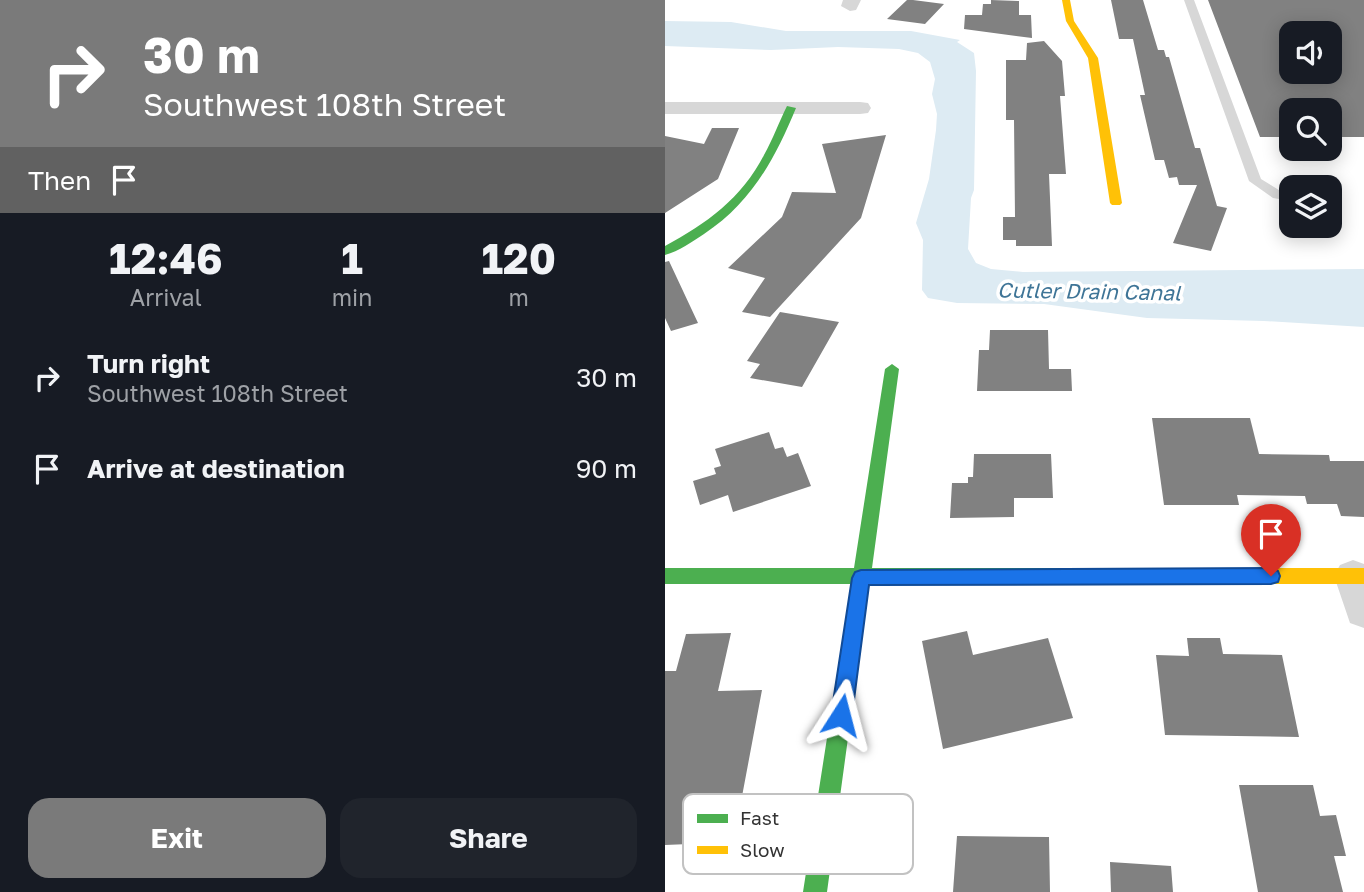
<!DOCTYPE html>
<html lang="en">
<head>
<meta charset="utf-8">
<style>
  :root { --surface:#171b24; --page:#20242c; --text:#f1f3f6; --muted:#9ea1a6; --accent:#7a7a7a }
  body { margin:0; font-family:"Golos Text",sans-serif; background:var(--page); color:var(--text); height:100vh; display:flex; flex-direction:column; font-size:26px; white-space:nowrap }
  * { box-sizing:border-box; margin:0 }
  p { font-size:23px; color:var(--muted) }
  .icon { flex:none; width:38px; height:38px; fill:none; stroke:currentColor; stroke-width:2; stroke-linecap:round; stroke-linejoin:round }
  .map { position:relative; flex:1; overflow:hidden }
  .details { display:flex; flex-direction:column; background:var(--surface); width:665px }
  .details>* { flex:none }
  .top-card { background:#7a7a7a; color:#fff; overflow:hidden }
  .controls { position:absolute; left:614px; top:21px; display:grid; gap:14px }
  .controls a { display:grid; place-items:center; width:63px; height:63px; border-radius:14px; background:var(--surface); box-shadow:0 4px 18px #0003; font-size:35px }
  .pin { position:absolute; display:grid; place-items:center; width:60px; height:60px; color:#fff; margin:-72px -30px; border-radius:50% 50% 50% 0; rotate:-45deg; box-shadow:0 0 7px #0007 }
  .pin .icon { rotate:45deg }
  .me { position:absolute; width:77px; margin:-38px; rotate:9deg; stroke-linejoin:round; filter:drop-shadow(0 0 5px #0008) }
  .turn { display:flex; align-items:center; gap:24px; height:147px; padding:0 28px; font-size:32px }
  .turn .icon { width:91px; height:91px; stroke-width:2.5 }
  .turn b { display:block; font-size:49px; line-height:60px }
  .then { display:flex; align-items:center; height:66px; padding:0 28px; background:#0003; gap:14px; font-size:26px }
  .eta { display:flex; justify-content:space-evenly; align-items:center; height:119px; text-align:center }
  .eta b { font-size:42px; font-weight:700; line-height:49px }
  .primary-button { display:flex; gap:14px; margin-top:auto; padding:14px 28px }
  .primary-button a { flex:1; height:80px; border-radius:21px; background:var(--accent); color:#fff; font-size:28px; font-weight:700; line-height:80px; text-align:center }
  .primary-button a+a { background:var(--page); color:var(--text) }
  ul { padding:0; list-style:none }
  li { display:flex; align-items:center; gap:21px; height:91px; padding:0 28px }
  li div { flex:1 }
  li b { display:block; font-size:26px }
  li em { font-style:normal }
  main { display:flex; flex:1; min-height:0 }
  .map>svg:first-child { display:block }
  .water { fill:#ddebf3 }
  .building { fill:#818181; fill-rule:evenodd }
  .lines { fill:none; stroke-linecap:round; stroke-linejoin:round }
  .lane { fill:#d7d7d7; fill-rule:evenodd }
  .street { fill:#d7d7d7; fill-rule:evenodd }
  .fast { fill:#4caf50; fill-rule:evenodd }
  .slow { fill:#ffc107; fill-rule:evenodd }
  .route { fill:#1a73e8; stroke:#114b97; stroke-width:2 }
  .labels { text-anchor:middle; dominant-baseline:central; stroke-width:7; stroke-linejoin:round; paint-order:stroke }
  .far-water-label { font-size:21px; font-style:italic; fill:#3f7597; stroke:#fff }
  .key { fill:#fff; stroke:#c2c2c2; stroke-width:2 }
  .key-label { font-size:19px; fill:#333 }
</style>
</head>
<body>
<main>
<section class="details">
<div class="top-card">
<div class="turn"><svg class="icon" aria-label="right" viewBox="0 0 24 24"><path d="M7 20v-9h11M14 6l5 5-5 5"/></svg><div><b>30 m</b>Southwest 108th Street</div></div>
<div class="then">Then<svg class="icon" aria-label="arrive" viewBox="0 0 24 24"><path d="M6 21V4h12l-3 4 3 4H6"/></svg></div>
</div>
<div class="eta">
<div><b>12:46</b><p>Arrival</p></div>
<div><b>1</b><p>min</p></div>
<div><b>120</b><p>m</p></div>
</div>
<ul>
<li><svg class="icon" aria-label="right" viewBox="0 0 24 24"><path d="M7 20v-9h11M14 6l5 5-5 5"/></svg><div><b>Turn right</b><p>Southwest 108th Street</p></div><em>30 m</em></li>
<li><svg class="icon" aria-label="arrive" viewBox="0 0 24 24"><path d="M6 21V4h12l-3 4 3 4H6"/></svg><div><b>Arrive at destination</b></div><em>90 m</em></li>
</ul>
<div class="primary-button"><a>Exit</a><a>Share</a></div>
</section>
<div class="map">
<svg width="699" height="892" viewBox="0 0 699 892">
  <rect width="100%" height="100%" fill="#fff"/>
  <!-- water -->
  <path class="water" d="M0,21l66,1 55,9h125l49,9 -3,2 17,11 2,18 -2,119 -3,8 -3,51 8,14 15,6 32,3 341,-3v58l-100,-6 -117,-3 -103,-14 -87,-1 -29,-5 -6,-8 1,-50 -7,-17 13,-44 7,-49 1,-16 -5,-20 3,-15 -5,-17 -12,-9 -19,-4 -61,-2 -67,3 -106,-4z"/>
  <!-- building -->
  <path class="building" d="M242,0h6l31,4 -19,20 -38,-5z
    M326,0l28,1v14h12l1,23 -68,-9 1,-14h17l1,-11h8z
    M446,0h32l15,50h6l2,7h3l26,91h5l17,58 10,2 -16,43 -38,-8 24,-58h-18l-2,-8 -8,1 -5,-18h-9l-15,-65h5l-12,-56h-14z
    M543,0h156v137h-34v-27h-39v27h-31zM626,33h39v39h-39z
    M379,41l18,20 3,35h-5l6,78h-17l3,72h-36v-6h-13v-23h12l-1,-97h-8v-60h20l1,-17z
    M47,128h27l-21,51 -53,34v-77l39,8z
    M221,135l-25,83 -91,99 -28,-5 23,-34 -37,-10 54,-51 10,-25 44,1 -14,-49z
    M4,261l29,62 -27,8 -6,-13v-56z
    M115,312l59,10 -37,65 -52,-9 10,-14 -13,-3z
    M325,330h58l1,39h22l1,22h-95l2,-41h10z
    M487,418h98l9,36 70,1 1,6h34v56l-23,-1 -4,-12h-30l-2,-8 -68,-1 2,10h-75z
    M104,432l6,17 8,-2 4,10 11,-4 13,33 -78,26 -5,-17 -28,10 -7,-24 23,-7 -2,-6 7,-2 -6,-17z
    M309,454h77l2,44h-39v19l-64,1 2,-35h16v-6h5z
    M302,631l6,24 75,-17 25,80 -130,31 -21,-108z
    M66,633l-13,58 44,-1 -25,133 -43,1 -5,20 -24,1v-174h11l10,-37z
    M522,638h33l3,16 59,1 17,82 -134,-2 -9,-80 33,1z
    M574,785h74l7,31 16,-1 10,41h-12l9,36h-85z
    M292,836l92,1 1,55h-97z
    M445,862l61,4 2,26h-62z"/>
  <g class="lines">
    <!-- lane -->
    <path class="lane" d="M519,0h10l67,179 21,13 9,1v8l-18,-3 -24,-17z"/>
    <!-- street -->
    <path class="street" d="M178,0h18l-5,10 -6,1 -9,-5z
      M0,102h195l8,1 3,5 -3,5 -8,1h-195z
      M688,560l11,4v64l-14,-5 -16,-47 6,-11z"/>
    <!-- fast -->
    <path class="fast" d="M122,106l9,2c-21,51 -45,95 -92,126 -12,8 -25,17 -39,21v-9c41,-22 77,-48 99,-91 9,-16 15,-33 23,-49z
      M227,364l7,5 -27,199h257l6,3 3,5 -3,5 -6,3h-260l-42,308h-24l48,-308h-186v-16h189l31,-199z"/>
    <!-- slow -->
    <path class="slow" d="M397,0h8l4,21 24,37 24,145 -2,2h-8l-2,-2 -22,-145 -22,-37z
      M464,568h235v16h-235l-6,-3 -3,-5 3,-5z"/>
  </g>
  <!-- route -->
  <path class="route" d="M606,568l7,3 2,5 -2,6 -7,2 -402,1 -17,130 -3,7 -8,3 -7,-3 -3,-7 21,-137 3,-6 6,-2z"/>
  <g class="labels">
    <!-- far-water labels -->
    <g class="far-water-label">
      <text transform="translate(424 291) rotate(1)">Cutler Drain Canal</text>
    </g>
  </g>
  <!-- legend -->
  <rect x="18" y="794" width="230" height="80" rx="10" class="key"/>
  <rect x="32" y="814" width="31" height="9" fill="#4caf50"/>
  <rect x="32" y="846" width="31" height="8" fill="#ffc107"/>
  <g class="key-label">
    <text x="75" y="825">Fast</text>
    <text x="75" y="857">Slow</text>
  </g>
</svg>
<div class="controls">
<a><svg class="icon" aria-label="sound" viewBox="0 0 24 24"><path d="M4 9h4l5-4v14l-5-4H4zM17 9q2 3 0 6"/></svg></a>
<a><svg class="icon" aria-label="search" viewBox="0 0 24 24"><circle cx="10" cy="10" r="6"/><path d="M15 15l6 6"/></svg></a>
<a><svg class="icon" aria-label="layers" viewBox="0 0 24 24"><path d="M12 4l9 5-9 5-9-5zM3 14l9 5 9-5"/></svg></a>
</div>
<div class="pin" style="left:606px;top:576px;background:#d93025"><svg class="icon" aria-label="arrive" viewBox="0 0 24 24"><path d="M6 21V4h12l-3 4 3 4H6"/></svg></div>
<svg class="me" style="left:176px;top:715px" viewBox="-20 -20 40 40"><path d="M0-17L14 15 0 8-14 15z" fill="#1a73e8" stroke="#fff" stroke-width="4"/></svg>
</div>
</main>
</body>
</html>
